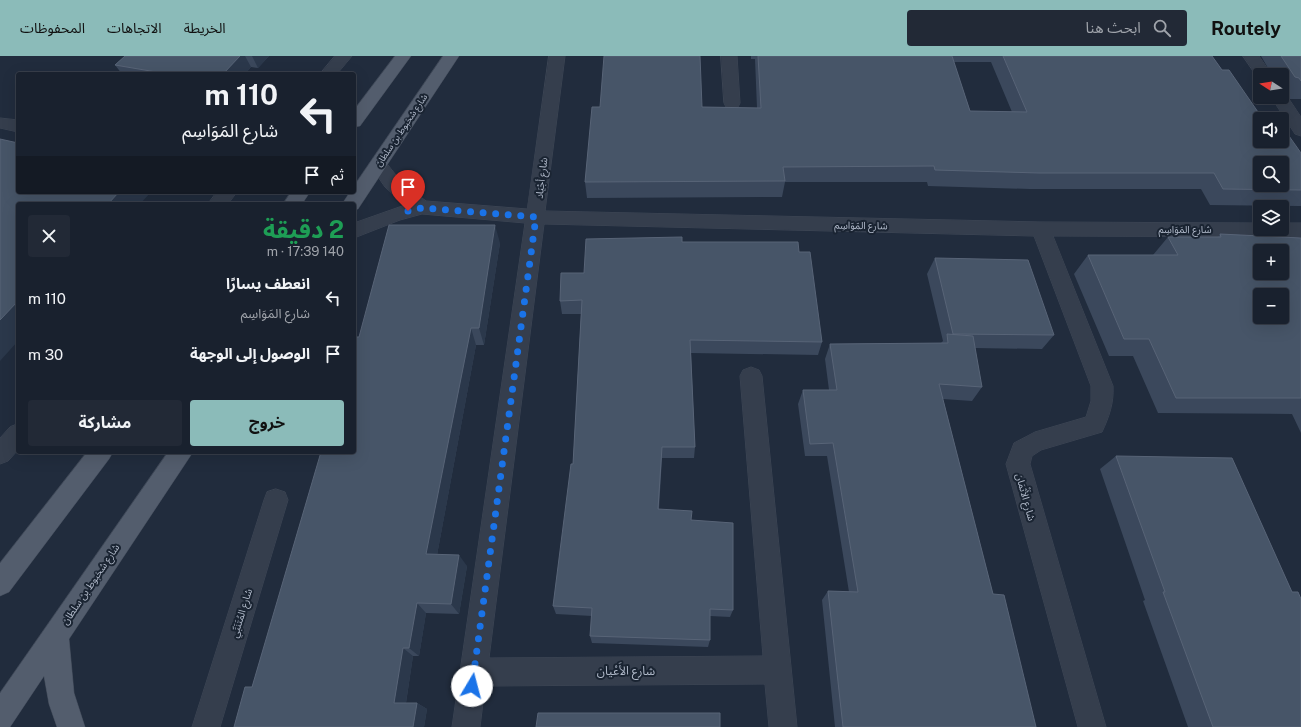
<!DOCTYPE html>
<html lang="ar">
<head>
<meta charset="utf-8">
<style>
  :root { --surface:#19212e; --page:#222936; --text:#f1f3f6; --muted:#9fa3aa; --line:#373e4a; --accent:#8bbbb9 }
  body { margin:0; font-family:"Public Sans","Noto Sans Arabic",sans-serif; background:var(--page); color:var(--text); direction:rtl; height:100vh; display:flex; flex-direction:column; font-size:15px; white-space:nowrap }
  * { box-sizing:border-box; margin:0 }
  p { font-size:13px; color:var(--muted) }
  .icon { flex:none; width:22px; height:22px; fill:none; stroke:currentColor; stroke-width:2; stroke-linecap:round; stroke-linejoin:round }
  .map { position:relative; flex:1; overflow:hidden; direction:ltr }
  .sheet { position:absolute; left:16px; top:146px; width:340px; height:252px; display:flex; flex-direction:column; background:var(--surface); border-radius:4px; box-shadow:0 4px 16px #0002,0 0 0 1px var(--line); direction:rtl }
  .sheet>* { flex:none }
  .hud { position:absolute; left:16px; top:16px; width:340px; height:122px; border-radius:4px; box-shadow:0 4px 16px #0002,0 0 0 1px var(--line); direction:rtl; background:#19212e; color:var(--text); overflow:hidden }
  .needle { width:26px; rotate:282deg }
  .buttons { position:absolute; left:1253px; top:12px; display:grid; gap:8px }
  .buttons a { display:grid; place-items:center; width:36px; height:36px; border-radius:4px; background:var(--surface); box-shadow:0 4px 16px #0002,0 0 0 1px var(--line); font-size:20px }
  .pin { position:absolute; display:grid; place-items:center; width:34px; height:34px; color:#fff; margin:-41px -17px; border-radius:50% 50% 50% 0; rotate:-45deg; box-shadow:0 0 4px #0007 }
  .pin .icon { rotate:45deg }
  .me { position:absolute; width:44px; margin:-22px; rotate:8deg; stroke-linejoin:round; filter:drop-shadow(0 0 3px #0008) }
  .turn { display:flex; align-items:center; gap:14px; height:84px; padding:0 12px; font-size:18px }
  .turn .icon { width:52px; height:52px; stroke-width:2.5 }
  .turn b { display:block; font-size:28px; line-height:34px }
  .then { display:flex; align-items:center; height:38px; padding:0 12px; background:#0003; gap:8px; font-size:15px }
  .round { display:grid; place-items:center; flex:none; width:42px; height:42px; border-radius:4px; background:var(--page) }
  .overview { display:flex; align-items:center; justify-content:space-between; height:68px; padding:0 12px }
  h1 { font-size:24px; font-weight:700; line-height:30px; color:#1e9e55 }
  .cta { display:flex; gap:8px; margin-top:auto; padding:8px 12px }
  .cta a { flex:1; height:46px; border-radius:4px; background:var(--accent); color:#111; font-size:16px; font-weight:700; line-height:46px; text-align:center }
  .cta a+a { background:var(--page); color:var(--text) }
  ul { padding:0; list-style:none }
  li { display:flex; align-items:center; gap:12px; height:56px; padding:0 12px }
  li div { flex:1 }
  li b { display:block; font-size:15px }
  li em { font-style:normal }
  header { display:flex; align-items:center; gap:24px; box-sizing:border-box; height:56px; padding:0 20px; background:var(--accent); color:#111 }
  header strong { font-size:19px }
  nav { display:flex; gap:22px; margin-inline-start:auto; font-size:14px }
  .search { width:280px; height:36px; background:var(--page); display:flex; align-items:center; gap:10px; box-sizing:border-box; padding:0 14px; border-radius:4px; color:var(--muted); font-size:15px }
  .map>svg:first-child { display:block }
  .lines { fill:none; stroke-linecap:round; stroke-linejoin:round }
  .minor-casing { stroke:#3e4756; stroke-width:1 }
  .primary-casing { stroke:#3e4756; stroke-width:1 }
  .minor { fill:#353e4d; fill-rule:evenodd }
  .primary { fill:#535d6d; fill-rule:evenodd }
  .wall { fill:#3b485c; fill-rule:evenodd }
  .shaded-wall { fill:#2b384b }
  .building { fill:#475568; stroke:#586477; fill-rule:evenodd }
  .route { stroke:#1a73e8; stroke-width:7; stroke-dasharray:0 12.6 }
  .labels { text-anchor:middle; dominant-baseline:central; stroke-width:4; stroke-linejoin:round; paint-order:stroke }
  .far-street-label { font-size:9px; fill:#b0b9c9; stroke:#1a2432 }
  .street-label { font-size:10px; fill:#b0b9c9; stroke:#1a2432 }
  .near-street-label { font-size:12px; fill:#b0b9c9; stroke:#1a2432 }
</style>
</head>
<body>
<header>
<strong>Routely</strong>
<div class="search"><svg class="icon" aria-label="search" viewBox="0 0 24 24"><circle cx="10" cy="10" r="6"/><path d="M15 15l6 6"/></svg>ابحث هنا</div>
<nav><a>الخريطة</a><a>الاتجاهات</a><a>المحفوظات</a></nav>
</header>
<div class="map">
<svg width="1301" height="671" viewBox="0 0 1301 671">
  <rect width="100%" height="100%" fill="#212c3d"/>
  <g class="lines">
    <defs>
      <path id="minor" d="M335,0h17l-15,18h-17z
        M549,0h16l-20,155 496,11 219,1v6h22v-6h19v14l-248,-1 60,150c1,17 -4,31 -11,46l-61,18 -9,6 -2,8 76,263h-28l-72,-263 8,-21 21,-11 51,-15 5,-16v-15l-57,-150 -490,-12 -55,434 274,-2 -23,-280 3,-6 8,-3 8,3 3,6 35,351h-28l-4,-43 -280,2 -5,41h-28l73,-504 -103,-9 -22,6 -46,18v-15l51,-18 -20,-18 -16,-23 3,-4 6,-2 6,2 19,24 23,17 101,8z
        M721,0h16l3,47 -2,4 -6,1 -6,-1 -2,-4z
        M1243,0h16l13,19h-12v4l-2,-1z
        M1282,37h3l16,24v19l-6,-2 -24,-37h11z
        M0,62l18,2v12l-18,-4z
        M217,136h20l-9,12h-20z
        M18,368v26l-10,11 -8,3v-26l10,-11z
        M276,433l9,3 3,8 -68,227h-28l72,-227 3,-8z"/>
      <path id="primary" d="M395,0h16l-51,70 -6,1v-17z
        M443,0h16l-101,153 -4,1v-6h-12l8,-12h4v-6z
        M291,136h19l-8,12h-19z
        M87,396h26l-4,7 -100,133 -9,4v-33z
        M168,396h25l-124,187 5,54 11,34h-28l-8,-23 -5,-28 -34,51h-10v-34z"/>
    </defs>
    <!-- minor casing -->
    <use href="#minor" class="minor-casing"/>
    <!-- primary casing -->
    <use href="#primary" class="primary-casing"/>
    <!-- minor -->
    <use href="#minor" class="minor"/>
    <!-- primary -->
    <use href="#primary" class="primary"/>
  </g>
  <!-- wall -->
  <path class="wall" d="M125,0h144l-11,12 -7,-1 -6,7h-123l-7,-9z
    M751,0h461l10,14 36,42 43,41v53l-91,-1 -9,-16h-171l-102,-3 -1,-4h-142l-3,15 -195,1 -2,-16 117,-75 55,1 -2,-49h-4zM954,6h37l21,50 -42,-1z
    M1261,0h40v43h-11l-4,-7h-4v-17h-10z
    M1220,178l81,4v195l-9,-19 -134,-1 -25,-57h-24l-35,-82 14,-19h65l15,-18h50z
    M682,186l117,10 23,90 -4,13 -127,-2 4,94 -1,11h-32l-3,51 32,11 42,90 -3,7 -20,-1v24l-2,7 -116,-4 -2,-7 2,-20 -36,-2 -3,-8 20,-142 8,-150h-19l-2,-13 24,-28z
    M500,187l-16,102h-8l-39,210 30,11 -8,48 -33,-1 -7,43h-6l-7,47h11l10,6 -3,18h-190l18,-40 107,-350z
    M935,202l119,77 -12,14 -67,-1 7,39 -10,14 -29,-2 50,195 43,133h-201l-13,-127 6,-9 21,1 -22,-136h-22l-7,-52 5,-14h26l-4,-31 5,-15 111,-1 2,-2 -16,-67z
    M1116,400l176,136 9,135h-113l-45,-126 2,-1 -45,-131z"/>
  <!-- shaded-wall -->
  <path class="shaded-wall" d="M240,0h5l6,11 -6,7h-22z
    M252,0h17l-11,12z
    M119,136h32l-11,12h-32z
    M495,169l5,18 -16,102 -5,-17z
    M18,245v40l-18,20v-41z
    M471,272l5,17 -41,221 -9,-12z
    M459,499l8,11 -8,48 -8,-10z
    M417,547l9,10 -7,43 -10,-8z
    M403,592l10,8 -8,53 -11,-6z
    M417,647l10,6 -3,18h-11z"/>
  <!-- building -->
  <path class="building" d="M125,0h115l-17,18h-55l-53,-9z
    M604,0h96l2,51 59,1 -3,-52h194l18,55 57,1 -24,-56h209l10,14h7l29,42h14l5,7h-17v22h22v-15l19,27v37l-78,-1 -9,-16h-175l-104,-3 -1,-4 -151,1 2,14 -200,1 7,-75h8zM1260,107h22v22h-22z
    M1281,0h20v25l-2,-3 -4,-1z
    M0,83l18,4v49h101l-11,12h-90v97l-18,19z
    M389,169h106l-16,103h-8l-45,226 33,1 -8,49 -34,-1 -8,45h-6l-9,55h23l-4,24h-179l11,-40h7l69,-235h33v-115h5z
    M1220,178l81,4v160h-125l-27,-59h-25l-36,-84h90l-10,-18h53zM1260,195h22v22h-22zM1260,239h22v22h-22z
    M682,181v5h116l1,10h11l12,90 -132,-2 5,107h-33l-4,62 34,2 -1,9 42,3v87l-23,-1v31l-120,-4 2,-28 -39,-2 18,-142h2l9,-164 -22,1 1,-28h23l2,-34z
    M935,202l93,2 26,75 -101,-1z
    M947,278l26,2 9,51 -43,-3 54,210 11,1 32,132h-193l-15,-136 30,1 -25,-149 -23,1 -7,-54h34l-7,-46 118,-1z
    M1116,400l116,2 60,134h6l3,7v128h-88l-50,-135h2z
    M538,657h182v14h-184z"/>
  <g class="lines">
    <!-- route -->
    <path class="route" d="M408,155l14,-3 114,9 -64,469"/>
  </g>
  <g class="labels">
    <!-- far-street labels -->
    <g class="far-street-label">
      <text transform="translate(401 74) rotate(-56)">شارع شخبوط بن سلطان</text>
    </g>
    <!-- street labels -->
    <g class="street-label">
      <text transform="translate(541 122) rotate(-83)">شارع أجْيَاد</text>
      <text transform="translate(861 169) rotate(1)">شارع المَوَاسِم</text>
      <text x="1185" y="173">شارع المَوَاسِم</text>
      <text transform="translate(1026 441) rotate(75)">شارع الأَثْمَان</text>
      <text transform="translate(90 528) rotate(-56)">شارع شخبوط بن سلطان</text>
      <text transform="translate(241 557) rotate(-73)">شارع المُتَنَبِّي</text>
    </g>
    <!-- near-street labels -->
    <g class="near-street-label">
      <text x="626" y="615">شارع الأَعْيان</text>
    </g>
  </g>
</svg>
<div class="buttons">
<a><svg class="needle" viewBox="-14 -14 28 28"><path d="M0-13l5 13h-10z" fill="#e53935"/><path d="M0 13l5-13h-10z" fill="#9fa3aa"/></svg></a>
<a><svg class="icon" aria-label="sound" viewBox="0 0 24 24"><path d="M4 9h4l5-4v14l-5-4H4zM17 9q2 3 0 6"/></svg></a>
<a><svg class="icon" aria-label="search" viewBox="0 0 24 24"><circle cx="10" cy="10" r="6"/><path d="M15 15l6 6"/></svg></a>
<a><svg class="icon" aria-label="layers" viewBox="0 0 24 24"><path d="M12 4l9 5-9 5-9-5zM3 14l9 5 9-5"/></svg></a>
<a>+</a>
<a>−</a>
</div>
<div class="pin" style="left:408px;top:155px;background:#d93025"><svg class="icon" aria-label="arrive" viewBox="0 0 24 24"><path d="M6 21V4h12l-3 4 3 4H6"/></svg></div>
<svg class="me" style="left:472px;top:630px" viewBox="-20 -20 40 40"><circle r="19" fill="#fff"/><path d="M0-13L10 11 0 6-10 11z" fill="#1a73e8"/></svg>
<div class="hud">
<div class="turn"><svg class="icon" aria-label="left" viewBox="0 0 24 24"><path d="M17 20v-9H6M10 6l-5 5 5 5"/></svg><div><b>110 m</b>شارع المَوَاسِم</div></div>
<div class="then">ثم<svg class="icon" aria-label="arrive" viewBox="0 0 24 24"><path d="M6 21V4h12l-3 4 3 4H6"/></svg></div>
</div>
<section class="sheet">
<div class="overview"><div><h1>2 دقيقة</h1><p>140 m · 17:39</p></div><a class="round"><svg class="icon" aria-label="close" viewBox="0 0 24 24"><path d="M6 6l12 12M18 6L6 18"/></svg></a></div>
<ul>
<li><svg class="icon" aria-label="left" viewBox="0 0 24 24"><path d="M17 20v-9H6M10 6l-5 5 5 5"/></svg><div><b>انعطف يسارًا</b><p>شارع المَوَاسِم</p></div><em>110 m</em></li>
<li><svg class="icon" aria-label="arrive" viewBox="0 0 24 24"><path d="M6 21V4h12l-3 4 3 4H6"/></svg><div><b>الوصول إلى الوجهة</b></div><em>30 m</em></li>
</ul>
<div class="cta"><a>خروج</a><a>مشاركة</a></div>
</section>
</div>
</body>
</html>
